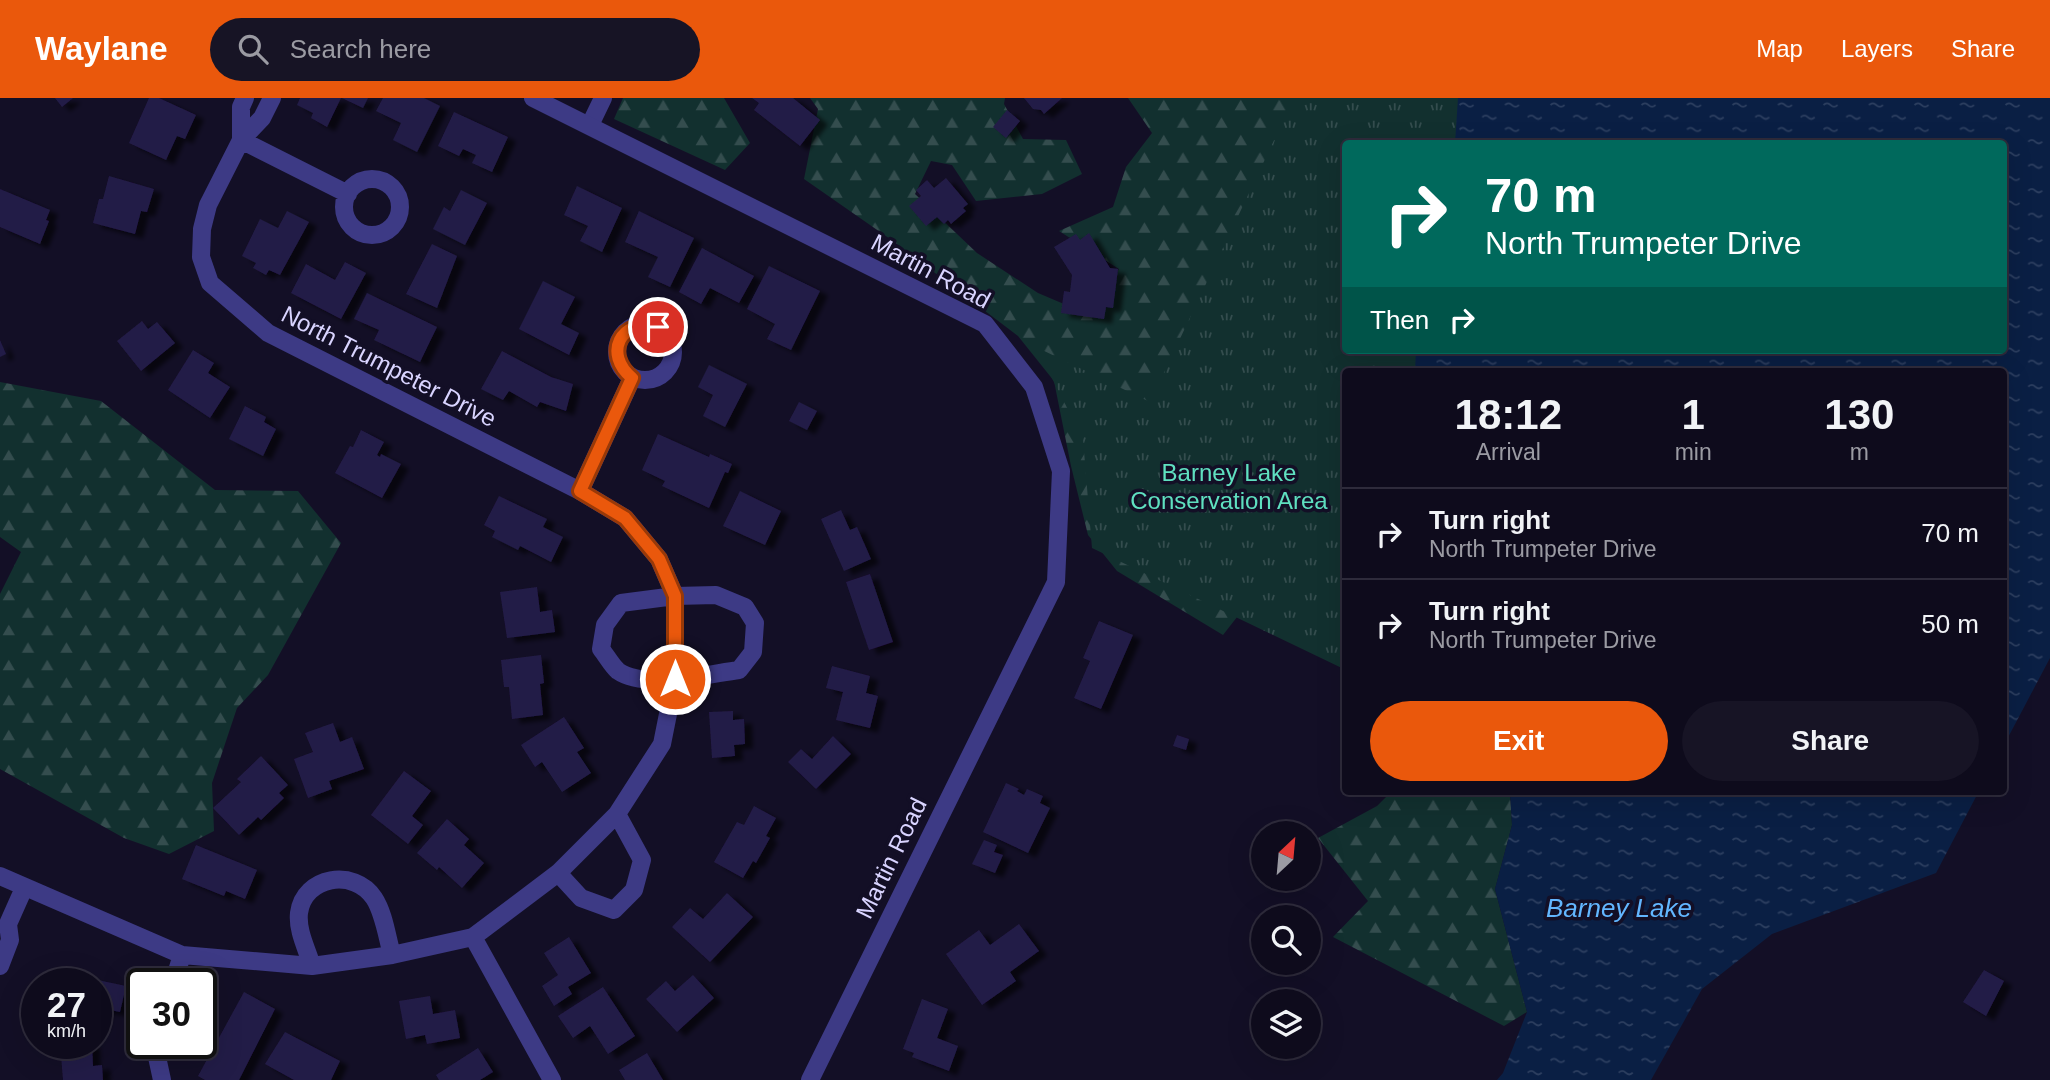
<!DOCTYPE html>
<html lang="en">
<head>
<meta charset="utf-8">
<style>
  :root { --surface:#0e0b1c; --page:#171425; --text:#f1f3f6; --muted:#9b9ba3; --line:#2e2b3b; --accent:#ea580c }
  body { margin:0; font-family:Arial,sans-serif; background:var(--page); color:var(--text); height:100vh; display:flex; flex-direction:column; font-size:26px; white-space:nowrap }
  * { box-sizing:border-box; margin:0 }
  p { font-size:23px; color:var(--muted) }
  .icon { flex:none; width:38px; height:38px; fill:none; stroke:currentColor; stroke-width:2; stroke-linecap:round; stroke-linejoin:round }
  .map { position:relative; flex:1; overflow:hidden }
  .drawer { position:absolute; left:1342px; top:270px; width:665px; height:427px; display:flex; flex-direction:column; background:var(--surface); border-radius:7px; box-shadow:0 7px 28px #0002,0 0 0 2px var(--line) }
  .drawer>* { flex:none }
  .guide { position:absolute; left:1342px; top:42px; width:665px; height:214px; border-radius:7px; box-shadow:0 7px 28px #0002,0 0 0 2px var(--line); background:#00695c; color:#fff; overflow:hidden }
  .needle { width:46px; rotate:26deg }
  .fabs { position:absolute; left:1251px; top:723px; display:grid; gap:14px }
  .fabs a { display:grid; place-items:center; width:70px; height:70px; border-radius:50%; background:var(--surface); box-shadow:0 7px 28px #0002,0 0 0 2px var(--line); font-size:35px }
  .speed { position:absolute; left:21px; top:870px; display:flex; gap:14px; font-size:35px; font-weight:700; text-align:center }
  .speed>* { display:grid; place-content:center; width:91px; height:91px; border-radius:50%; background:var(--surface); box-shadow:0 7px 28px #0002,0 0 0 2px var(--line); line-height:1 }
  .speed small { font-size:18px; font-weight:400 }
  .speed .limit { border:4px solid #111; border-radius:10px; background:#fff; color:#111 }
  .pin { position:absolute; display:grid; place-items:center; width:60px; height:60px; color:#fff; margin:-30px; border:4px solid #fff; border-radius:50%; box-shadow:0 2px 7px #0007 }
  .me { position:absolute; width:77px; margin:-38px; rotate:0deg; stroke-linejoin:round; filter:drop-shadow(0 0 5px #0008) }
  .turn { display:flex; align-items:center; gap:24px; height:147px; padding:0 28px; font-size:32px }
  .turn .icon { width:91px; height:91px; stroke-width:2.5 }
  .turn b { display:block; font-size:49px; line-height:60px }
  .then { display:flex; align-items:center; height:66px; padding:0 28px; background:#0003; gap:14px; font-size:26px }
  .eta { display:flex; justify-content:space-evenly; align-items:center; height:119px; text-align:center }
  .eta b { font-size:42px; font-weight:600; line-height:49px }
  .button { display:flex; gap:14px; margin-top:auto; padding:14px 28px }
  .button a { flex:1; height:80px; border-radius:42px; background:var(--accent); color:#fff; font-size:28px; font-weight:600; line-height:80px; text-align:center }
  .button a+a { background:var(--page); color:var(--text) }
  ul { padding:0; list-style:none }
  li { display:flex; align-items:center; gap:21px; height:91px; padding:0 28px; border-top:2px solid var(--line) }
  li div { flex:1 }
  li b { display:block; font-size:26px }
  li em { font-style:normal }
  header { display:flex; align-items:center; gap:42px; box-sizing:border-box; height:98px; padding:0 35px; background:var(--accent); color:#fff }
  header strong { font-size:33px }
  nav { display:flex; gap:38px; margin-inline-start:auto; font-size:24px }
  .search { width:490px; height:63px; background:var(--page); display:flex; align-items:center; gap:18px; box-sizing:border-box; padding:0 24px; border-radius:38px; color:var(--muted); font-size:26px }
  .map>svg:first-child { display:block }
  .forest { fill:url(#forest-firs) }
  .park { fill:url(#park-tufts) }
  .water { fill:url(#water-ripples) }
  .building { fill:#241b47; filter:url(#shadow) }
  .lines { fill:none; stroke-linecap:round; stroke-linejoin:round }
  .minor { stroke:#3d3a85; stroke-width:18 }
  .tertiary { stroke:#3d3a85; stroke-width:18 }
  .route-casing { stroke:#983908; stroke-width:18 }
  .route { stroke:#ea580c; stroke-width:12 }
  .labels { text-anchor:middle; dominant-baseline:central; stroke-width:7; stroke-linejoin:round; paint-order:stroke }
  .street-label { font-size:24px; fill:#d9d4ff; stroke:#130f26 }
  .park-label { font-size:24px; fill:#5fe0c0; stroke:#130f26 }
  .water-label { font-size:26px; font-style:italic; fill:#62b6ff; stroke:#130f26 }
</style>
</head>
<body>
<header>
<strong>Waylane</strong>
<div class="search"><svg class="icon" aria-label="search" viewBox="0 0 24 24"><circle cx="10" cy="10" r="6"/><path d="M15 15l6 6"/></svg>Search here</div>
<nav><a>Map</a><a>Layers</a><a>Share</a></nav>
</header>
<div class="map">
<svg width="2050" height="982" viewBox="0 0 2050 982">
  <defs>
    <pattern id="forest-firs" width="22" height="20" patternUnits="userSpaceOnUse" patternTransform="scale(1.75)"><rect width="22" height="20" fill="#12302f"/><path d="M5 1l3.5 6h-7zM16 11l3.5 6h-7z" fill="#344d4e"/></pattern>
    <pattern id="park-tufts" width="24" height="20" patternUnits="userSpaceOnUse" patternTransform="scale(1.75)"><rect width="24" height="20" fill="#12302f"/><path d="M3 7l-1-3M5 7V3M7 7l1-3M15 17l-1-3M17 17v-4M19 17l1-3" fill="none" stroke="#344d4e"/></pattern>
    <pattern id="water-ripples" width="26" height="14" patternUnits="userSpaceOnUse" patternTransform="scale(1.75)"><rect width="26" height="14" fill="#0a1f44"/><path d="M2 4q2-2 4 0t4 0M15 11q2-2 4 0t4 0" fill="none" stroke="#2d3f60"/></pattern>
    <filter id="shadow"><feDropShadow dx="8" dy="4.5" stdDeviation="2" flood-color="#0009"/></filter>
  </defs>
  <rect width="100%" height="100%" fill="#130f26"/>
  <!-- forest -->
  <path class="forest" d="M623,0h101l26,45 -25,27 -111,-51z
    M810,0h195l-1,6 19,35 43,1 16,34 -40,20 -66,7 -24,-36 -21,-4 -16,33 62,59 61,40 54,23 27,-47 -60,-38 54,-24 13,-40 26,-34 -24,-35h330l-112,46v227l-84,214 -39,50 -106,-64 -29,-36 -17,-69 -17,-85 -36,-45 -125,-95 -89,-62 14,-70z
    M0,284l101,19 114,89 83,1 43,52 -73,132 -31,33 -25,75 2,48 -45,23 -45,-16 -124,-69v-175l21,-42 -21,-15z
    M1392,693h118l2,34 -17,64 32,123 -23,14 -171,-89 35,-36 -50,-63 59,-32z"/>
  <!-- park -->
  <path class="park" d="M1294,0h756l-74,46h-630v206h532l-10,21h-522v299l-254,-122 -9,-109 -47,-92 114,55z"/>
  <!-- water -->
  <path class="water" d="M1458,0h592v560l-46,87v-374h-589l1,-21h588v-206l-549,-1z
    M1510,693h469l-43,82 -164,61 -70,55 -51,91h-154l6,-7 24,-61 -32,-123 17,-64z"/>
  <!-- building -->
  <path class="building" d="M55,0h18l-11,9z
    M149,0h10l37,17 -11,24 -8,-3 -11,24 -37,-17z
    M300,0h41l-14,29 -16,-9 2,-5 -16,-8z
    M342,0h26l-5,10z
    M383,0h41l16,8 -23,46 -24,-12 8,-17 -25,-12z
    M752,0h41l27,22 -20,26 -46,-36 5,-7z
    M1024,0h38l-18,16 -3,-4 -8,-1z
    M1007,12l13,11 -14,17 -13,-11z
    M454,14l54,25 -16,35 -20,-9 4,-8 -13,-6 -4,7 -21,-10z
    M109,78l45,13 -7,23 -6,-1 -6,23 -42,-11 6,-24h4z
    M946,80l22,26 -5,4 3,3 -15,13 -3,-4 -4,4 -7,-7 -11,9 -17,-20 12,-10 -5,-6 11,-10 7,8z
    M577,88l45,22 -20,44 -22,-11 8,-15 -24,-11z
    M0,91l50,21 -4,10 3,1 -9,23 -40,-17z
    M461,92l26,13 -22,42 -32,-16 11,-22 6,4z
    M287,113l22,11 -29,53 -11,-5 -3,5 -13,-7 3,-5 -14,-7 18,-37 18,9z
    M639,113l55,27 -24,49 -22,-10 10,-20 -33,-15z
    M1089,135l21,35 8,1 -5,39 -7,-1 -2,12 -43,-6 3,-22 6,1 2,-17 -18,-28 22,-13 4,6z
    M432,146l25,12 -20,52 -31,-14z
    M702,150l52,28 -15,27 -29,-15 -9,16 -22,-12z
    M345,164l21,11 -25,46 -50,-26 15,-29 29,16z
    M769,168l51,25 -29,59 -24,-11 8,-15 -28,-15z
    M543,183l32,16 -14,27 18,9 -10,22 -50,-26z
    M367,195l70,34 -17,35 -46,-22 5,-10 -25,-11z
    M142,223l6,8 9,-7 18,21 -34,28 -24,-30z
    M0,242l6,14 -6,3z
    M193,252l21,13 -6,10 22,14 -20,31 -42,-28z
    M502,253l49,26 22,7 -7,27 -26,-9 -3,5 -28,-16 -6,9 -22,-11z
    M709,267l38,19 -22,43 -22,-11 10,-21 -15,-8z
    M799,304l18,9 -10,19 -18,-9z
    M245,308l21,11 -2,5 12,7 -13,27 -34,-17z
    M361,332l23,12 -7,13 3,2 1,-3 20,10 -19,34 -47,-25 15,-27 3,1z
    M658,336l51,23 1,-3 22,10 -4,9 -3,-1 -16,36 -47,-22 3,-5 -23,-11z
    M740,393l41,20 -16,34 -42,-19z
    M499,398l48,23 -4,8 20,10 -12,25 -31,-16 -2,4 -26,-13 3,-6 -11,-6z
    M841,412l9,20 7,-3 14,32 -27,12 -23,-52z
    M870,476l23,68 -24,8 -23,-68z
    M537,489l3,25 12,-2 3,22 -48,6 -7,-46z
    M1099,523l34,14 -32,74 -27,-11 16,-37 -7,-3z
    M541,557l3,28 -4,1 3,31 -31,4 -3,-32h-5l-3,-27z
    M832,568l38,10 -4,17 12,3 -8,32 -34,-8 7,-28 -17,-4z
    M733,613v9l11,-1 1,25 -11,1 1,11 -23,2 -3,-46z
    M564,619l20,31 -7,4 14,21 -29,19 -20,-30 -7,5 -14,-22z
    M333,625l7,19 12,-5 12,32 -35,12 3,8 -24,9 -14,-39 19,-7 -8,-19z
    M1177,637l12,4 -3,11 -13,-4z
    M833,638l18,18 -35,35 -28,-27 13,-13 11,10z
    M261,658l27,29 -9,8 5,5 -23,22 -3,-3 -19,18 -26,-27 28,-26 -4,-3z
    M404,673l27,20 -19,25 11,9 -15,19 -37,-29z
    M1006,685l13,6 -2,2 7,4 3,-6 16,7 -3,7 10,5 -22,45 -45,-21z
    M754,708l22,12 -10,18 4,2 -14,25 -3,-2 -10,17 -29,-16 23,-40 7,3z
    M447,721l22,20 -5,6 20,18 -22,25 -23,-21 -2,3 -20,-17z
    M984,742l13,5 -3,7 9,3 -8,18 -23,-9z
    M196,747l61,25 -12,29 -19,-8 -2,5 -42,-17z
    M727,795l26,24 -43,45 -38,-35 18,-19 13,11z
    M1019,826l20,27 -29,21 6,9 -34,24 -36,-51 33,-24 11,15z
    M569,839l22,36 -23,14 4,7 -18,12 -12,-20 16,-11 -14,-22z
    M1984,872l20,11 -18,35 -23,-14z
    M60,874l66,14 -6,26 -15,-3 -3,16 -6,-1v-40h-39z
    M693,877l21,23 -37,34 -31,-33 20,-18 9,10z
    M603,889l32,49 -27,18 -18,-28 -17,12 -15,-22z
    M244,894l31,17 -36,71h-34l-7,-4z
    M430,898l3,18 22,-4 5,28 -33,6 -2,-9 -19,4 -7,-38z
    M922,901l26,10 -11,29 21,8 -9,25 -37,-14 2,-4 -11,-4z
    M285,934l55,29 -9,19h-37l-29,-16z
    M60,945h32l1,23 9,-1 1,15h-40z
    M478,950l15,24 -13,8h-41l-3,-5z
    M647,955l16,27h-38l-6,-10z"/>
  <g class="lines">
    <!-- minor -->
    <path class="minor" d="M590,27l13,-27
      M241,42l107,54
      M241,42v-33l4,-9
      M344 109a28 28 0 1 1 56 0a28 28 0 1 1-56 0Z
      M617 254a28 28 0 1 1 56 0a28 28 0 1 1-56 0Z
      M580,393l52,-113
      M716,497l29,12 10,16 -2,29 -14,18c-31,4 -94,20 -121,1 -6,-5 -12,-16 -17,-22l4,-24 16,-22 54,-7z
      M558,775l23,25 33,12 20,-20 8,-30 -25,-46
      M0,778l182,79 130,11 80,-11 81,-18 85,-64 59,-59 45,-70 13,-65v-83l-16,-37 -34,-41 -45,-27 -312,-158 -58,-50 -9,-26 1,-28 6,-24 33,-65 21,-22 10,-20
      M473,839l79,143
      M0,868l10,-26 -2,-16 16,-36
      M312,868c-5,-17 -15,-35 -13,-53 5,-37 55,-45 75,-15 10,15 13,39 18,57
      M173,886l9,-29
      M154,945l8,37"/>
    <!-- tertiary -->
    <path class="tertiary" d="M533,0l452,226 49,63 27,84 -5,111 -246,498"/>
  </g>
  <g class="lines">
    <defs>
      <path id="route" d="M658,229c-38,-9 -55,27 -26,51l-52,113 45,27 34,41 16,37v83"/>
    </defs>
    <!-- route casing -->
    <use href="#route" class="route-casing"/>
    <!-- route -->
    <use href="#route" class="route"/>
  </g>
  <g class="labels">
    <!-- street labels -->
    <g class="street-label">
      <text transform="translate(931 173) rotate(28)">Martin Road</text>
      <text transform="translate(389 268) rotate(27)">North Trumpeter Drive</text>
      <text transform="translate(891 760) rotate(-64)">Martin Road</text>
    </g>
    <!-- park labels -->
    <g class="park-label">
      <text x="1229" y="374">Barney Lake<tspan x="1229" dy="28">Conservation Area</tspan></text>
    </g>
    <!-- water labels -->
    <g class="water-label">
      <text x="1619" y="810">Barney Lake</text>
    </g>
  </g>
</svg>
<div class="fabs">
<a><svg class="needle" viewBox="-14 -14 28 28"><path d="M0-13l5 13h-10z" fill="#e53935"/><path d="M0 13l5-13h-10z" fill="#9b9ba3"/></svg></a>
<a><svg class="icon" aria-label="search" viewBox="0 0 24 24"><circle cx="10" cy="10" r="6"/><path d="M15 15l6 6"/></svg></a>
<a><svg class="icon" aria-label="layers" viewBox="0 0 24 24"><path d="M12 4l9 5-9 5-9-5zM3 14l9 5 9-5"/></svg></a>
</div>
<div class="speed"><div>27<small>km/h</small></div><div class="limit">30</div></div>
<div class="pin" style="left:658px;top:229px;background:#d93025"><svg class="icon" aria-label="arrive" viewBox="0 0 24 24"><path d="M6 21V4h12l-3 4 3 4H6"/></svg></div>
<svg class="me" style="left:675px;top:581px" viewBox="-20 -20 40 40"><circle r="17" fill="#ea580c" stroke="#fff" stroke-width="3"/><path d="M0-11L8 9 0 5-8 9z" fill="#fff"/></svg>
<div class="guide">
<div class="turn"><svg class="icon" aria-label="right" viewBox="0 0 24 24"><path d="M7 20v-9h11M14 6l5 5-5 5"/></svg><div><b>70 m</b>North Trumpeter Drive</div></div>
<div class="then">Then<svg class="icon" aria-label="right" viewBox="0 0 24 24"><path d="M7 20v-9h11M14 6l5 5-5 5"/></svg></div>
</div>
<section class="drawer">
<div class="eta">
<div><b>18:12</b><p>Arrival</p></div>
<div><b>1</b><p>min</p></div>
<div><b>130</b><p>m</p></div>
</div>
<ul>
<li><svg class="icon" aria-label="right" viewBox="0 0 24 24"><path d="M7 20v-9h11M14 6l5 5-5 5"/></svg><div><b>Turn right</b><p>North Trumpeter Drive</p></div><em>70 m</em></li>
<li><svg class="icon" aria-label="right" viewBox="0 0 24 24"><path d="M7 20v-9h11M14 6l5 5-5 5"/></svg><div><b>Turn right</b><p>North Trumpeter Drive</p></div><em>50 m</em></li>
</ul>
<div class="button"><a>Exit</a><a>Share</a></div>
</section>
</div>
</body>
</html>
